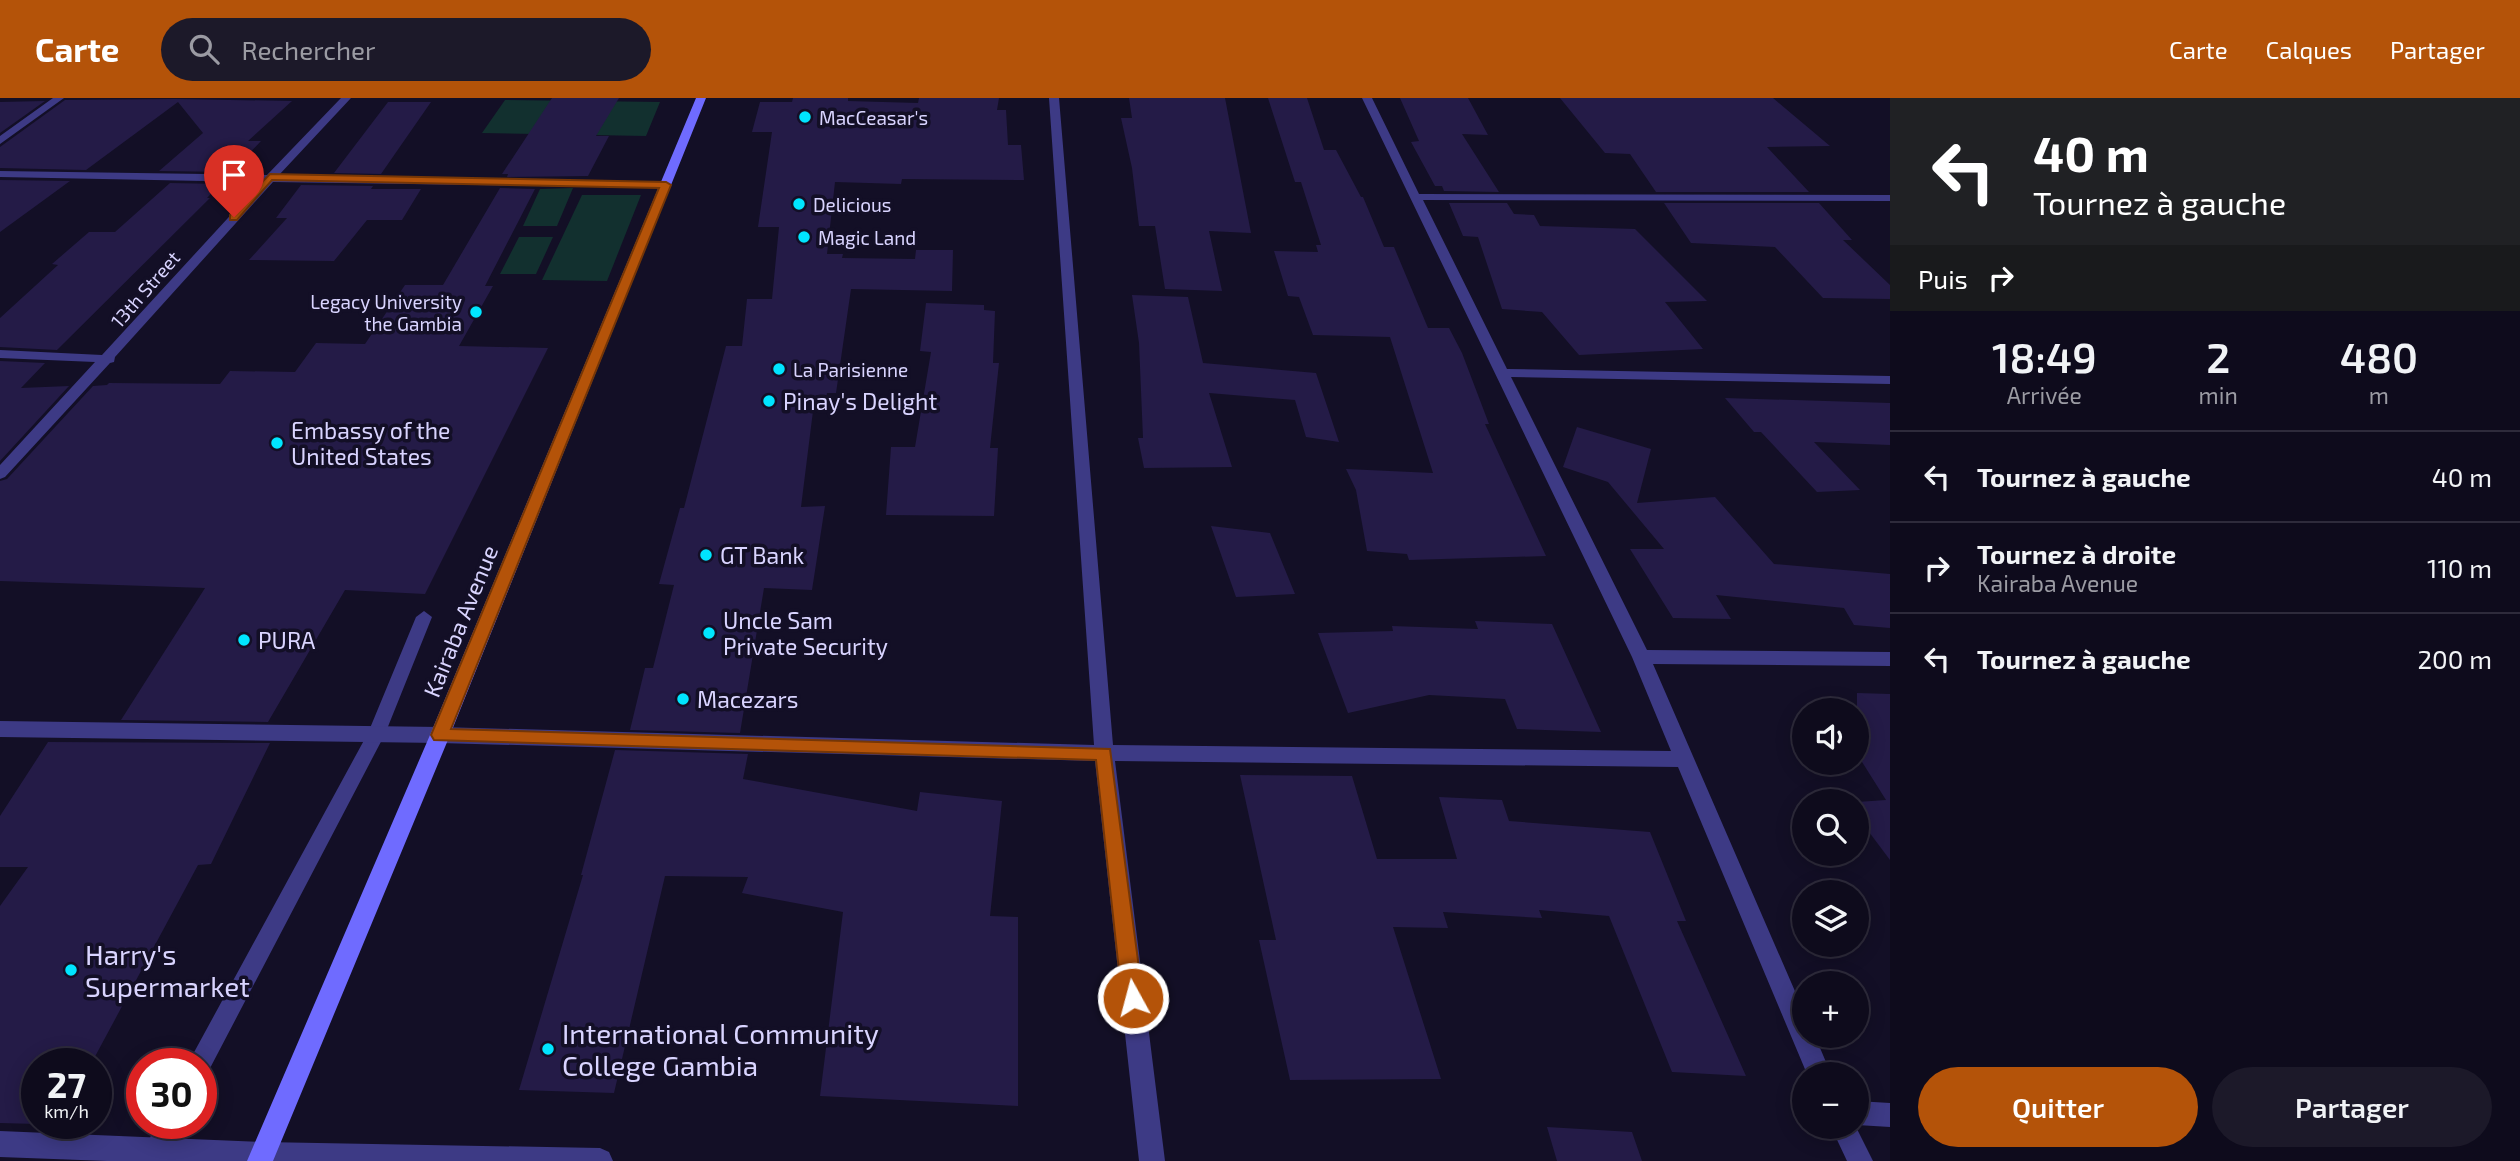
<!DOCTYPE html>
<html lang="fr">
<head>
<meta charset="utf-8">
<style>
  :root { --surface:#0e0b1c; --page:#1c1929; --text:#f1f3f6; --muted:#9b9ba3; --line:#2e2b3b; --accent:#b45309 }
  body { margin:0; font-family:"Exo 2",sans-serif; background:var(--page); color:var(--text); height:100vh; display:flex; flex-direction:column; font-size:26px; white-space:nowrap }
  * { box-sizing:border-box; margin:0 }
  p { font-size:23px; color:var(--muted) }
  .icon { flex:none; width:38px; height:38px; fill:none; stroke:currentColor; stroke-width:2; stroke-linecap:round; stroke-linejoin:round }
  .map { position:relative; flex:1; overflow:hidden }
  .drawer { display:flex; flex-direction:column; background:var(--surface); width:630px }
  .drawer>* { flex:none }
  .guide { background:#202124; color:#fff; overflow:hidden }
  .controls { position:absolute; left:1792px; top:600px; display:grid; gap:14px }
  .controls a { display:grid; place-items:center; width:77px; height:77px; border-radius:50%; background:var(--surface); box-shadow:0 4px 18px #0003,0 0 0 2px var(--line); font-size:35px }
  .speed { position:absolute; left:21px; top:950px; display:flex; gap:14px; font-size:35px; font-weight:700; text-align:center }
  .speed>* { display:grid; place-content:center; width:91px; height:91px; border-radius:50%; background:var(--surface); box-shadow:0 4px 18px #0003,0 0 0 2px var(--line); line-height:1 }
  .speed small { font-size:18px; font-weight:400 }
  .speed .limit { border:10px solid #d22; background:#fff; color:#111 }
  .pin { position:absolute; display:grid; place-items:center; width:60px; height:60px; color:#fff; margin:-72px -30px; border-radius:50% 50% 50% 0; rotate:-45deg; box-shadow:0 0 7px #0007 }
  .pin .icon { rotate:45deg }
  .me { position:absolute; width:77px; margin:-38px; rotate:353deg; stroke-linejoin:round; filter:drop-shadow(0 0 5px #0008) }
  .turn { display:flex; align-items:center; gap:24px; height:147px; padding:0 28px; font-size:32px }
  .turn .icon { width:91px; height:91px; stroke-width:2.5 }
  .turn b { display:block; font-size:49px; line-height:60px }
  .then { display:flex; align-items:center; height:66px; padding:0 28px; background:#0003; gap:14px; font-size:26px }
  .eta { display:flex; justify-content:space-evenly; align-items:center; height:119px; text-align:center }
  .eta b { font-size:42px; font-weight:600; line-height:49px }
  .cta { display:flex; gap:14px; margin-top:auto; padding:14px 28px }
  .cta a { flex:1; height:80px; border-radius:42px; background:var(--accent); color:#fff; font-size:28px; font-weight:600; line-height:80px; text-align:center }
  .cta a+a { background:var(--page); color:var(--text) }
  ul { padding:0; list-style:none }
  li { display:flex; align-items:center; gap:21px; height:91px; padding:0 28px; border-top:2px solid var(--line) }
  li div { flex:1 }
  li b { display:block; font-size:26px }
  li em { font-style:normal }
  header { display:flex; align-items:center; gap:42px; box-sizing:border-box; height:98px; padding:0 35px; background:var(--accent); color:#fff }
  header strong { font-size:33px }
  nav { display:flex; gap:38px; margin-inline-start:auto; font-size:24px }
  .search { width:490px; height:63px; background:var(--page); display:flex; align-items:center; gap:18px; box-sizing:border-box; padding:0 24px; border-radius:38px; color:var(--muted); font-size:26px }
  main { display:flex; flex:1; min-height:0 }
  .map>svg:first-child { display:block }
  .green { fill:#12302f }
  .building { fill:#241b47 }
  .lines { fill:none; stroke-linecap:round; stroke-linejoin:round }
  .lane { fill:#3d3a85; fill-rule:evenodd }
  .street { fill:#3d3a85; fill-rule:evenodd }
  .secondary { fill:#6f6bff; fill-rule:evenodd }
  .route { fill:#b45309; stroke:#753606; stroke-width:2 }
  .poi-dot { fill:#00e5ff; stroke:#130f26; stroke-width:2.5 }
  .labels { text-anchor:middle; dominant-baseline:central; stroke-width:7; stroke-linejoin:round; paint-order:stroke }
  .far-poi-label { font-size:19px; fill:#d9d4ff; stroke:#130f26; text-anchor:start }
  .far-street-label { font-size:19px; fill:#d9d4ff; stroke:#130f26 }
  .poi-label { font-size:23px; fill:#d9d4ff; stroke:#130f26; text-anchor:start }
  .street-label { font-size:23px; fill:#d9d4ff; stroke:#130f26 }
  .near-poi-label { font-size:28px; fill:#d9d4ff; stroke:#130f26; text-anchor:start }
</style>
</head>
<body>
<header>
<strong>Carte</strong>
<div class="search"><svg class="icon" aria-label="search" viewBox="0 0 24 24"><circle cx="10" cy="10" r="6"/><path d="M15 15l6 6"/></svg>Rechercher</div>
<nav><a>Carte</a><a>Calques</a><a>Partager</a></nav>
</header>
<main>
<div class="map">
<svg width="1890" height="1063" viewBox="0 0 1890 1063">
  <rect width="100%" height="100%" fill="#130f26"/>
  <!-- green -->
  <path class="green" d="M505,2l155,2 -14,34 -164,-3z
    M573,90l-16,38h-34l17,-37z
    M582,97h59l-34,86 -65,-1z
    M519,139h34l-17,37h-36z"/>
  <!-- building -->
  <path class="building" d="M552,0h67l-23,38h13l-21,40 -81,1 1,-3h-6z
    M793,0h55v3l70,2 1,-5h80l-2,12h9l2,35h13l3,35 -122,-1 -1,5 -66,-2 -8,72h16l-1,4 73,1 1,-9h37l-1,41 -101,-2 -15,104h-9l-3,18h-11l-12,96 24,-1 -13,84 -48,-2 -24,145 -110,-3 15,-62h8l21,-83 -15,-1 21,-76h4l42,-162h16l5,-47h25l7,-72h-21l14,-95h-20l8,-30h32z
    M1129,0h96l26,135 -42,-2 13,60 -57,-2 -10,-63h-16l-7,-58 -11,-50h11z
    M1268,0h39l17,52h12l25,47h2l21,50h10l34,81h21l13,25 27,71h-4l61,132 -137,4 -2,-6 -40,-3 -11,-61 -10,-21 87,4 -43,-136 -77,-2 -14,-38 -11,-1 -14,-45 44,1 -2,-7h5l-20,-63h-6z
    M1400,0h68l20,37 -26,-1 37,58 -55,-1 -2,-5h-7l-24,-44 8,-1z
    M1560,0h213l57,48 -63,1 42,45h-153l-26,-38 -25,-1z
    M175,1l117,2 -44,40h13l-29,31 -73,-1 44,-38 -25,-31 -92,68 -86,-2v-21l65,-47z
    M45,3l-45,32v-31z
    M388,4h43l-50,72 -47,-1z
    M0,82l70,1 -70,51z
    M170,85l50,1 -13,14h3l-153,152 -57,-3v-29l58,-53 -6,-1 37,-32h26z
    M301,87l72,1 -2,3h50l-19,31h-35l-33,41 -85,-1 38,-42h-11z
    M500,90l35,1 -50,97h8l-34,60 89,2 -123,246 -80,-4 -77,132 -147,-2 84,-132 -205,-7v-100l7,-2 86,-93 14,-1 2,-2 111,1 10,-13 65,1 21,-29 49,1 40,-59h38z
    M1449,105h58l7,11 20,1 6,11 95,3 72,72 -42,1 38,47 -124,6 -37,-43 -40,-3 -24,-72 -15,-1z
    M1664,105h155l33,37h-9l47,45v14l-67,-1 -48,-51 -84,-4z
    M1132,197l56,2 15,66 113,10 23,69 -33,-5 -11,-37 -86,-7 23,74 -88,1 -6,-30h5l-4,-95z
    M926,205l58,2v5l11,1 -2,52h6l-9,85h8l-4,68 -108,-1 5,-68h24l16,-95 -11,-1z
    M0,263l45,2 -24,25 48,-2 -69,75z
    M1725,300l165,5v42l-76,-3 46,48 -43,2 -56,-60h-7z
    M1577,329l74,22 -14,54 78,-6 59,67 116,10v54l-36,-3 -10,-17 -128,-13 15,24 -58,-1 -43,-69h34l-56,-67 -45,-15z
    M1211,428l59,7 25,61 -59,3z
    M1475,523l77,3 49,108 -84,-3 -12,-30 -76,-4 -81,18 -30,-80 75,-2 -1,-5 86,3z
    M1857,595l33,1v166l-33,-44v-14l29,-2 -29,-46z
    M48,644l222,1 -59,121 -13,1 -107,199h-54v60l-37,-1v-217l28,-39h-28v-51z
    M615,652l133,4 -5,25 174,32 3,-19 82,9 -12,115 28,1v189l-198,-10 23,-184 -101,-19 6,-16 -83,-1 -51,217 -95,-3 64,-215h-2z
    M1240,677l112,1 25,83h80l-18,-62 63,3 7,21 141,11 36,89h-9l69,155 -74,-4 -63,-156 -70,-6 3,8 -99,-6 5,16 -55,-1 48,152 -151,1 -31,-140h17z
    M1547,1029l85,5 10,29h-85z"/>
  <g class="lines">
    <!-- lane -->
    <path class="lane" d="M424,513l8,6 -47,117 -177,338 -7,2v-10h-12l3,-8 176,-323 48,-116z
      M157,1026h23l-19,37h-23z"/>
    <!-- street -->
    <path class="street" d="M53,0h11l-64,46v-8z
      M341,0h10l-72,77 387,7 6,3 -6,3 -393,-6 -158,175 -1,5 -4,1 -105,114 -5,2v-14l95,-103 -95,-4v-8l102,5 159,-173 -261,-5v-6l267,4z
      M1049,0h10l54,647 558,6 -39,-94 -270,-559h10l47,96 471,1v6l-467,-1 84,169 383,7v8l-379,-7 136,273 243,2v14l-237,-2 151,348v24h11l16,38h-24l-129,-307 -563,-6 50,400h-26l-44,-400 -655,-18 -440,-6v-16l440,6 654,18z
      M1857,1003l33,2v24l-33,-2z
      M1831,1029h25l17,34h-26z
      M0,1033l263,11 337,6 9,4 4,9h-506l-107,-4z"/>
    <!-- secondary -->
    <path class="secondary" d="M696,0h10l-256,637 -177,426h-26l183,-426z"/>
  </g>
  <!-- route -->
  <path class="route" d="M270,76l396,8 5,3 -220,544 659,20 33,249 -3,7 -7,3 -8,-3 -3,-7 -26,-238 -662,-20 -3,-5 228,-547 -387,-8 -35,40h-7v-5z"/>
  <!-- markers -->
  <g class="poi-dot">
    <circle cx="805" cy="19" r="7"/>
    <circle cx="799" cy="106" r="7"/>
    <circle cx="804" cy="139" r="7"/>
    <circle cx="476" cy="214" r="7"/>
    <circle cx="779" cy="271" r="7"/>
    <circle cx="769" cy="303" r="7"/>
    <circle cx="277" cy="345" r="7"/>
    <circle cx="706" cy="457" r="7"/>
    <circle cx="709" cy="535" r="7"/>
    <circle cx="244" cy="542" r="7"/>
    <circle cx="683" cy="601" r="7"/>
    <circle cx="71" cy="872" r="7"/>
    <circle cx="548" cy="951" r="7"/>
  </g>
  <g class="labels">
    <!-- far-poi labels -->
    <g class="far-poi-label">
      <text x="819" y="19">MacCeasar's</text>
      <text x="813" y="106">Delicious</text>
      <text x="818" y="139">Magic Land</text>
      <text x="462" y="203" text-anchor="end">Legacy University<tspan x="462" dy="22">the Gambia</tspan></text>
      <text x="793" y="271">La Parisienne</text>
    </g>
    <!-- far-street labels -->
    <g class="far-street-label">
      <text transform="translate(145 191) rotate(-49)">13th Street</text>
    </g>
    <!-- poi labels -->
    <g class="poi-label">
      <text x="783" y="303">Pinay's Delight</text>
      <text x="291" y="332">Embassy of the<tspan x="291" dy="26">United States</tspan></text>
      <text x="720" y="457">GT Bank</text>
      <text x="723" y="522">Uncle Sam<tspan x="723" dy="26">Private Security</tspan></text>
      <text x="258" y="542">PURA</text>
      <text x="697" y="601">Macezars</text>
    </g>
    <!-- street labels -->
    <g class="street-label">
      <text transform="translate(460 523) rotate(-68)">Kairaba Avenue</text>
    </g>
    <!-- near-poi labels -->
    <g class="near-poi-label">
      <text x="85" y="856">Harry's<tspan x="85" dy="32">Supermarket</tspan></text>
      <text x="562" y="935">International Community<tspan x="562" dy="32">College Gambia</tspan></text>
    </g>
  </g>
</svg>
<div class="controls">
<a><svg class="icon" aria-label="sound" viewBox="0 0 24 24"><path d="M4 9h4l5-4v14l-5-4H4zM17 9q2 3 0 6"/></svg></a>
<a><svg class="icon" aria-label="search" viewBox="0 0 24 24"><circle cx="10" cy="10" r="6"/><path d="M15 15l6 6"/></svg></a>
<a><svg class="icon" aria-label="layers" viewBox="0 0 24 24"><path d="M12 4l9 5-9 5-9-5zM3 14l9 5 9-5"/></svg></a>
<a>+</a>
<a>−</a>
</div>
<div class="speed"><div>27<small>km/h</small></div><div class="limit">30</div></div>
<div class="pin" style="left:234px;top:119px;background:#d93025"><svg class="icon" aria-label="arrive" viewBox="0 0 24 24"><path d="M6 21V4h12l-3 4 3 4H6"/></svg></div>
<svg class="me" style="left:1133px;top:900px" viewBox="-20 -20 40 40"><circle r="17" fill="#b45309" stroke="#fff" stroke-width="3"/><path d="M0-11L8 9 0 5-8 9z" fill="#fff"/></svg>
</div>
<section class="drawer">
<div class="guide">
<div class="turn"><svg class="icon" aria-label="left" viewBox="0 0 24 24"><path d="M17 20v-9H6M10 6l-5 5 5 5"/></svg><div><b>40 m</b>Tournez à gauche</div></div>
<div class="then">Puis<svg class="icon" aria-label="right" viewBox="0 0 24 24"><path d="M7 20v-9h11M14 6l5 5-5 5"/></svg></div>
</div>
<div class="eta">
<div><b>18:49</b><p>Arrivée</p></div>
<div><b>2</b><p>min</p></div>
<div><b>480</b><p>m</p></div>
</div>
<ul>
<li><svg class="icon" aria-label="left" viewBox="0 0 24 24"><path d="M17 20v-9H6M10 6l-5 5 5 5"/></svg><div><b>Tournez à gauche</b></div><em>40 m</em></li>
<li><svg class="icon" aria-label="right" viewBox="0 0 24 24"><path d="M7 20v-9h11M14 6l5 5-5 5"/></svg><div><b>Tournez à droite</b><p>Kairaba Avenue</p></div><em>110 m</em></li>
<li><svg class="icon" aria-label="left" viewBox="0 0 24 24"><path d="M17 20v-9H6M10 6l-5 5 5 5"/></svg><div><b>Tournez à gauche</b></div><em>200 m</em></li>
</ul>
<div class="cta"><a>Quitter</a><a>Partager</a></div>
</section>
</main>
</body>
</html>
